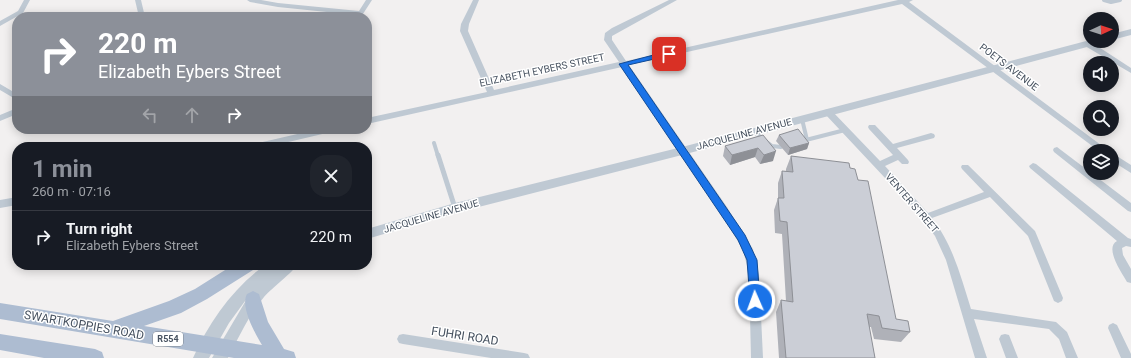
<!DOCTYPE html>
<html lang="en">
<head>
<meta charset="utf-8">
<style>
  :root { --surface:#171b24; --page:#20242c; --text:#f1f3f6; --muted:#9ea1a6; --line:#363941; --accent:#8c9099 }
  body { margin:0; font-family:Roboto,sans-serif; background:var(--page); color:var(--text); height:100vh; display:flex; flex-direction:column; font-size:15px; white-space:nowrap }
  * { box-sizing:border-box; margin:0 }
  p { font-size:13px; color:var(--muted) }
  .icon { flex:none; width:22px; height:22px; fill:none; stroke:currentColor; stroke-width:2; stroke-linecap:round; stroke-linejoin:round }
  .map { position:relative; flex:1; overflow:hidden }
  .panel { position:absolute; left:12px; top:142px; width:360px; height:128px; display:flex; flex-direction:column; background:var(--surface); border-radius:16px; box-shadow:0 2px 10px #0003 }
  .panel>* { flex:none }
  .banner { position:absolute; left:12px; top:12px; width:360px; height:122px; border-radius:16px; box-shadow:0 2px 10px #0003; background:#8c9099; color:#fff; overflow:hidden }
  .needle { width:26px; rotate:87deg }
  .controls { position:absolute; left:1083px; top:12px; display:grid; gap:8px }
  .controls a { display:grid; place-items:center; width:36px; height:36px; border-radius:50%; background:var(--surface); box-shadow:0 2px 10px #0003; font-size:20px }
  .pin { position:absolute; display:grid; place-items:center; width:34px; height:34px; color:#fff; margin:-17px; border-radius:8px; box-shadow:0 2px 6px #0006 }
  .me { position:absolute; width:44px; margin:-22px; rotate:358deg; stroke-linejoin:round; filter:drop-shadow(0 0 3px #0008) }
  .turn { display:flex; align-items:center; gap:14px; height:84px; padding:0 20px; font-size:18px }
  .turn .icon { width:52px; height:52px; stroke-width:2.5 }
  .turn b { display:block; font-size:28px; line-height:34px }
  .lanes { display:flex; align-items:center; height:38px; padding:0 20px; background:#0003; justify-content:center; gap:20px; direction:ltr }
  .lanes .off { opacity:.35 }
  .round { display:grid; place-items:center; flex:none; width:42px; height:42px; border-radius:16px; background:var(--page) }
  .overview { display:flex; align-items:center; justify-content:space-between; height:68px; padding:0 20px }
  h1 { font-size:24px; font-weight:700; line-height:30px; color:var(--accent) }
  ul { padding:0; list-style:none }
  li { display:flex; align-items:center; gap:12px; height:52px; padding:0 20px; border-top:1px solid var(--line) }
  li div { flex:1 }
  li b { display:block; font-size:15px }
  li em { font-style:normal }
  .map>svg:first-child { display:block }
  .lines { fill:none; stroke-linecap:round; stroke-linejoin:round }
  .service-far1 { stroke:#bfc9d3; stroke-width:4 }
  .service { stroke:#bfc9d3; stroke-width:5 }
  .minor { fill:#bfc9d3; fill-rule:evenodd }
  .tertiary { fill:#bfc9d3; fill-rule:evenodd }
  .primary { fill:#adbcd1; fill-rule:evenodd }
  .wall { fill:#afb1b8 }
  .shaded-wall { fill:#8e9096 }
  .building { fill:#cbced6; stroke:#8e9096 }
  .route { fill:#1a73e8; stroke:#114b97 }
  .labels { text-anchor:middle; dominant-baseline:central; stroke-width:3; stroke-linejoin:round; paint-order:stroke }
  .shield { fill:#fff; stroke:#7e858f; stroke-width:1 }
  .shield-label { font-size:9px; font-weight:bold; fill:#46515f }
  .street-label { font-size:10px; fill:#46515f; stroke:#fff }
  .near-street-label { font-size:12px; fill:#46515f; stroke:#fff }
</style>
</head>
<body>
<div class="map">
<svg width="1131" height="358" viewBox="0 0 1131 358">
  <rect width="100%" height="100%" fill="#f2f0f0"/>
  <g class="lines">
    <!-- service-far1 -->
    <path class="service-far1" d="M1104,0l7,2 9,-2
      M802,119l5,21
      M754,132l18,14 9,1
      M802,141l43,-11
      M434,143l4,13"/>
    <!-- service -->
    <path class="service" d="M438,155l17,53"/>
    <!-- minor -->
    <path class="minor" d="M24,0h6l-7,13 -23,13v-5l18,-10z
      M135,0h6l4,17h-6z
      M247,0h14l17,3 81,8 7,-11h6l-11,17h-6l1,-2 -78,-8 -28,-5z
      M473,0h6l-10,24 -1,7 26,59 125,-28 -15,-22 1,-7 7,-5 57,-28h8l-65,36v4l14,21 272,-61h15l-4,2 200,149h-10l-197,-147 -273,61 98,142 26,42 6,25 4,84h-12l-2,-84 -6,-24 -22,-37 -99,-146 -255,57v-6l120,-26 -27,-61 1,-7z
      M1085,42h6l40,26v5l-46,-27z
      M0,84l17,10v6l-17,-10z
      M17,108v6l-17,7v-6z
      M828,109l3,1 49,51 13,-6 -24,-26 -1,-2 1,-2h6l18,19 38,-11 3,1 1,2 -1,2 -37,10 11,12 1,2 -1,2h-6l-4,-4 -13,6 43,47 56,-21 -22,-23 -1,-2 1,-2h6l67,66 28,67 -1,3 -4,2 -4,-2 -26,-65 -38,-39 -58,21c21,27 29,59 39,91l85,13 11,10 11,26h-12l-7,-19 -10,-10 -75,-10 13,39h-12l-29,-98 -11,-24 -19,-25 -91,-97 -1,-2 1,-2z
      M319,129h16l-4,3 -64,15h-17l4,-3z
      M1057,147l74,56v9l-3,-1 -74,-59 -1,-2 1,-2z
      M1112,153l19,12v8l-19,-12z
      M1033,163l3,1 92,74 3,1v8l-5,-1 -4,2 1,7 8,14v14l-4,-1c-5,-9 -23,-34 -10,-41l-87,-73 -1,-2z
      M17,197v8l-17,3v-8z
      M1113,323l4,2 14,29v4h-10l-13,-30 1,-3z
      M403,334l121,19 4,1 2,4h-39l-88,-14 -4,-1 -2,-4 2,-4z
      M1005,334l4,1 9,23h-12l-7,-19 2,-4z"/>
    <!-- tertiary -->
    <path class="tertiary" d="M1131,29v6l-19,5v-6z
      M1090,40l14,1 -2,2 -420,112 -227,58 -88,26v-10l88,-26 227,-56z
      M265,265h32c-4,7 -25,23 -33,32 -15,18 -25,40 -36,61h-16l36,-61 -19,26 -20,35h-16c16,-36 40,-70 72,-93z"/>
    <!-- primary -->
    <path class="primary" d="M233,265h22l-2,5 -46,29 -26,14 -37,13 118,19c-7,-12 -22,-38 -15,-51l6,-3 6,3 9,28 16,27 10,3 2,6h-62l-234,-39v-16l113,18 56,-20 26,-12z
      M0,334l95,15 7,3 2,6h-60l-44,-8z"/>
  </g>
  <!-- wall -->
  <path class="wall" d="M763,135l10,26 -13,3 -5,-7 -25,8 -7,-9 2,-10z
    M779,135l30,8 -2,6 -19,6 -12,-14z
    M791,156l59,12 46,151 14,13 -9,10 -27,-3 -3,-12h-2l6,31h-96l-3,-46 5,-12 5,1 -4,-67 -7,-1 -1,-23 4,-12v-15l4,-12h4v-2z"/>
  <!-- shaded-wall -->
  <path class="shaded-wall" d="M809,143l-2,6 -19,6 2,-7z
    M758,148l-3,9 -25,8 2,-10z
    M776,151l-3,10 -13,3 4,-9z"/>
  <!-- building -->
  <path class="building" d="M798,129l11,14 -19,5 -11,-13z
    M763,135l13,16 -12,4 -6,-7 -26,7 -7,-9z
    M791,156l58,7 1,5 5,1 3,11 10,1 28,138 12,2 2,11 -28,-4 -3,-12 -12,-2 8,44h-89l-5,-58 12,2 -6,-80 -7,-1 -2,-23h6l-2,-27 11,1z"/>
  <!-- route -->
  <path class="route" d="M669,51l3,1v3l-44,10 117,170 12,25 3,41 -1,3h-8l-1,-3 -3,-41 -9,-20 -119,-176z"/>
  <g class="labels">
    <!-- shield labels -->
    <rect class="shield" x="153" y="332" width="30" height="14" rx="3"/>
    <g class="shield-label">
      <text x="168" y="339">R554</text>
    </g>
    <!-- street labels -->
    <g class="street-label">
      <text transform="translate(1009 67) rotate(37)">POETS AVENUE</text>
      <text transform="translate(542 70) rotate(-12)">ELIZABETH EYBERS STREET</text>
      <text transform="translate(744 134) rotate(-15)">JACQUELINE AVENUE</text>
      <text transform="translate(912 203) rotate(49)">VENTER STREET</text>
      <text transform="translate(431 216) rotate(-16)">JACQUELINE AVENUE</text>
    </g>
    <!-- near-street labels -->
    <g class="near-street-label">
      <text transform="translate(84 325) rotate(10)">SWARTKOPPIES ROAD</text>
      <text transform="translate(465 336) rotate(9)">FUHRI ROAD</text>
    </g>
  </g>
</svg>
<div class="controls">
<a><svg class="needle" viewBox="-14 -14 28 28"><path d="M0-13l5 13h-10z" fill="#e53935"/><path d="M0 13l5-13h-10z" fill="#9ea1a6"/></svg></a>
<a><svg class="icon" aria-label="sound" viewBox="0 0 24 24"><path d="M4 9h4l5-4v14l-5-4H4zM17 9q2 3 0 6"/></svg></a>
<a><svg class="icon" aria-label="search" viewBox="0 0 24 24"><circle cx="10" cy="10" r="6"/><path d="M15 15l6 6"/></svg></a>
<a><svg class="icon" aria-label="layers" viewBox="0 0 24 24"><path d="M12 4l9 5-9 5-9-5zM3 14l9 5 9-5"/></svg></a>
</div>
<div class="pin" style="left:669px;top:54px;background:#d93025"><svg class="icon" aria-label="arrive" viewBox="0 0 24 24"><path d="M6 21V4h12l-3 4 3 4H6"/></svg></div>
<svg class="me" style="left:755px;top:301px" viewBox="-20 -20 40 40"><circle r="17" fill="#1a73e8" stroke="#fff" stroke-width="3"/><path d="M0-11L8 9 0 5-8 9z" fill="#fff"/></svg>
<div class="banner">
<div class="turn"><svg class="icon" aria-label="right" viewBox="0 0 24 24"><path d="M7 20v-9h11M14 6l5 5-5 5"/></svg><div><b>220 m</b>Elizabeth Eybers Street</div></div>
<div class="lanes"><svg class="icon off" aria-label="left" viewBox="0 0 24 24"><path d="M17 20v-9H6M10 6l-5 5 5 5"/></svg><svg class="icon off" aria-label="ahead" viewBox="0 0 24 24"><path d="M12 20V5M6 11l6-6 6 6"/></svg><svg class="icon" aria-label="right" viewBox="0 0 24 24"><path d="M7 20v-9h11M14 6l5 5-5 5"/></svg></div>
</div>
<section class="panel">
<div class="overview"><div><h1>1 min</h1><p>260 m · 07:16</p></div><a class="round"><svg class="icon" aria-label="close" viewBox="0 0 24 24"><path d="M6 6l12 12M18 6L6 18"/></svg></a></div>
<ul>
<li><svg class="icon" aria-label="right" viewBox="0 0 24 24"><path d="M7 20v-9h11M14 6l5 5-5 5"/></svg><div><b>Turn right</b><p>Elizabeth Eybers Street</p></div><em>220 m</em></li>
</ul>
</section>
</div>
</body>
</html>
